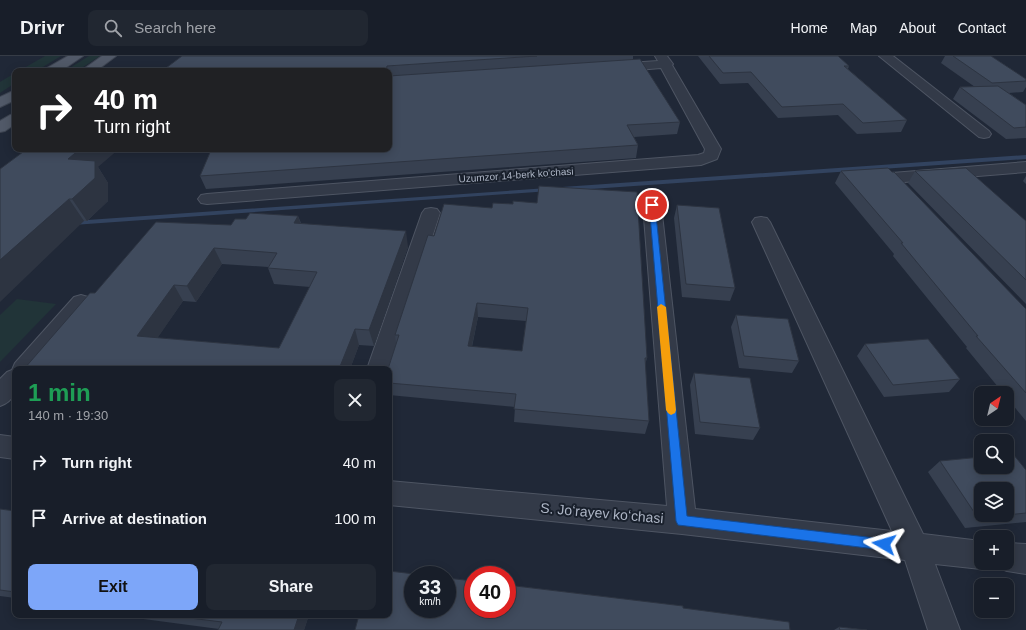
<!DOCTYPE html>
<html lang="en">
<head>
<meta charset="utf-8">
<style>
  :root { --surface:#181e29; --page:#212731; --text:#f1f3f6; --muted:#9fa2a8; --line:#363c46; --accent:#7da6f9 }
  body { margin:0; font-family:Arial,sans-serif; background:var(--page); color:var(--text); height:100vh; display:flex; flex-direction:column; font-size:15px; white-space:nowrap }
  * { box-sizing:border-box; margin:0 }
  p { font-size:13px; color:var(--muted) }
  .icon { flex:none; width:22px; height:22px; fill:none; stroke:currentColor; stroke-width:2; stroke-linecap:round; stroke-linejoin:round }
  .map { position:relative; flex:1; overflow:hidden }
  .sheet { position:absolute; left:12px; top:310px; width:380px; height:252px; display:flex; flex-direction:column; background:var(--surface); border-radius:8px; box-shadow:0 2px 10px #0003,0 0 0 1px var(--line) }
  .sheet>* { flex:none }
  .guide { position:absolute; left:12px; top:12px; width:380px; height:84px; border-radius:8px; box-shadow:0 2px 10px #0003,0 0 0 1px var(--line); background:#202124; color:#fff; overflow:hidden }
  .needle { width:26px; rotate:35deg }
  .tools { position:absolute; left:974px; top:330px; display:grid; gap:8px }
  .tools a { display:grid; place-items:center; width:40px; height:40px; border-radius:8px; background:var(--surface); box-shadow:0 2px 10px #0003,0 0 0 1px var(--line); font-size:20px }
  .speed { position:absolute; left:404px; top:510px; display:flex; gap:8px; font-size:20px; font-weight:700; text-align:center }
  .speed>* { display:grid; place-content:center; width:52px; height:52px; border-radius:50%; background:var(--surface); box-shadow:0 2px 10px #0003,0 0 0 1px var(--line); line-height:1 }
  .speed small { font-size:10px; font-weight:400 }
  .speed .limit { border:6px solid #d22; background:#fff; color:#111 }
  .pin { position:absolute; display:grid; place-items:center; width:34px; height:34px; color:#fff; margin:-17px; border:2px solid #fff; border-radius:50%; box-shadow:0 1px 4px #0007 }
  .me { position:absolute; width:44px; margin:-22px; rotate:277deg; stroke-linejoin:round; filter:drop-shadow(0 0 3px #0008) }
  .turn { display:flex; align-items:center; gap:14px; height:84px; padding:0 16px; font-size:18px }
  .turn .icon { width:52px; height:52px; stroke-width:2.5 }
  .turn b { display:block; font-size:28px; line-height:34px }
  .round { display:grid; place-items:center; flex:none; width:42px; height:42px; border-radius:8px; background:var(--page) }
  .overview { display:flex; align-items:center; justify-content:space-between; height:68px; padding:0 16px }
  h1 { font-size:24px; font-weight:700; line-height:30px; color:#1e9e55 }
  .primary-button { display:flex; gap:8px; margin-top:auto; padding:8px 16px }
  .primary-button a { flex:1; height:46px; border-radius:8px; background:var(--accent); color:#111; font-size:16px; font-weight:700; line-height:46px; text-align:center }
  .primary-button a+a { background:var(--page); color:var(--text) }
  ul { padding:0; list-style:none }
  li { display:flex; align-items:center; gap:12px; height:56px; padding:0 16px }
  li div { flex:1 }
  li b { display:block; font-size:15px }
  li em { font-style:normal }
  header { display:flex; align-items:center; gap:24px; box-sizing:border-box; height:56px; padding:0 20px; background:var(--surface); border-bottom:1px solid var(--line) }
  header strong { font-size:19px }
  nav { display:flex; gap:22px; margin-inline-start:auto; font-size:14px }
  .search { width:280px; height:36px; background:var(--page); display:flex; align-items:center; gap:10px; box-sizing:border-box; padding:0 14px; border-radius:8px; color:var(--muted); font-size:15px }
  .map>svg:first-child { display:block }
  .green { fill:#213438 }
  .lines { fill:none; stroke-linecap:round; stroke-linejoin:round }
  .stream { fill:#32435f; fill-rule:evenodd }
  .minor-casing { stroke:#4e5563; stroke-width:2 }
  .major-casing { stroke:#3d4451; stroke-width:2 }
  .minor { fill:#333a48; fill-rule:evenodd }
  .major { fill:#515968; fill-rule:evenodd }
  .wall { fill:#374050; fill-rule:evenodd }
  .shaded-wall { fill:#2d3441 }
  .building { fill:#404b5d; stroke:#2d3441; fill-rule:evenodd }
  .route { fill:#1a73e8; stroke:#114b97 }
  .slow { fill:#f59e0b }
  .labels { text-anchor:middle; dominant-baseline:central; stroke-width:4; stroke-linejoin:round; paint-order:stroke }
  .far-street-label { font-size:10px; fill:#adb5c5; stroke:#19202c }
  .near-street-label { font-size:14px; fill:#adb5c5; stroke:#19202c }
</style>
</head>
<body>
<header>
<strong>Drivr</strong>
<div class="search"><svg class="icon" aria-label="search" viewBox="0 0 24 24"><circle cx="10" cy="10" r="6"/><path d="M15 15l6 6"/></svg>Search here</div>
<nav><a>Home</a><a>Map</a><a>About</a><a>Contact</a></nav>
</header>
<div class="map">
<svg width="1026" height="574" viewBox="0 0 1026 574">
  <rect width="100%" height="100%" fill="#202837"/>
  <!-- green -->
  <path class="green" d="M45,0h16l-25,15h-17z
    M89,0h11l-23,15h-12z
    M15,17v10l-15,10v-11z
    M17,243l39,5 -56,58v-47z"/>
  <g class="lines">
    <!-- stream -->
    <path class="stream" d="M1026,99v4l-464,32 -3,-2 3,-2z
      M548,132l3,2 -1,1 -477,34 -3,-2 3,-2z"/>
    <defs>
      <path id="minor" d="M655,0h12l6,8 -1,1 49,84 -4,10 -16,6 -494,39 -6,-1 -3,-4 3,-4 6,-1 491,-39 6,-2 1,-4 -44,-81 -47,4 -4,-1 -2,-3 2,-3 4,-1 44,-3z
        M879,0h14l96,75 2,3 -2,3 -5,1 -5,-1z
        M1026,106v10l-134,11 -6,-2 -2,-3 2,-3 6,-2z
        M652,144l6,1 3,4 34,304 197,22 -140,-309 3,-4 6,-1 6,1 3,4 153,312 58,7v22h11l-1,2 -10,4 -46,-5 25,66h-32l-23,-70 -223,-26 -293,-29v-24l278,25 -24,-301 3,-4z
        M431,152l6,1 3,4 -51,156h-22l55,-156 3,-4z
        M81,239l7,2 3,5 -3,5 -52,62h-21c0,17 4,30 -15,37v-27l7,-7 5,-2 3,-7 59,-66z
        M0,379l15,2v22l-15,-2z
        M1007,487l19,1v30l-19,-3 -10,-4 -2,-4h12z"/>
      <path id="major" d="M68,0h15l-22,15h-15l1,-3z
        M102,0h14l-20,15h-15z
        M15,34v10l-15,7v-10z
        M15,58v10l-10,7 -5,1v-11l10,-6z"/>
    </defs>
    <!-- minor casing -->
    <use href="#minor" class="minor-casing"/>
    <!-- major casing -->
    <use href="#major" class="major-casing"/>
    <!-- minor -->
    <use href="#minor" class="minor"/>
    <!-- major -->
    <use href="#major" class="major"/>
  </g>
  <!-- wall -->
  <path class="wall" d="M182,0h451v4l47,62 -3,12 -43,3 4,8 -2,13 -430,31 -6,-13 189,-27v-78h-227z
    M698,0h140l11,10 -1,3 59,51 -6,12 -44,2 -19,-19 -60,3 -30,-35 -28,1z
    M945,0h46l35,23v8l-3,5 -14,1 17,12v33l-20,1 -53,-40 7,-12h15l-34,-24z
    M98,111l10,16v18l-21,20h-3l-84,-52z
    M841,115l185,138v112l-19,-23v-5h-4l-37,-45 1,-1 -74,-91 1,-2 -59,-71z
    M915,115l111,50v83l-118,-121z
    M1026,120v8l-3,-3z
    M513,148l134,154 -2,7 4,56 -4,13 -131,-12 1,-15 -126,-12v-26l7,-26 -1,-8 39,-99 58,-28zM478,261l48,4 -4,30 -50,-4z
    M677,149l58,83 -5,13 -48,-4 -8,-79z
    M298,160l3,7 107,24 -34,99 -15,-1 -9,24h-326l71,-76 136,-68 15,-6zM222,208l46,3v1l6,16 36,3 -31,61 -122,-10 26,-37 13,1z
    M736,259l63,46 -7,12 -53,-5 -8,-41z
    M865,288l95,35 -11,13 -65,5 -27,-41z
    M694,317l66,55 -7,12 -58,-6 -5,-49z
    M940,405l86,9v52l-61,6 -37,-56z
    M0,453l15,2v87l-15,-2z
    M131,559h178l-5,15 -85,-1 -83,-11z
    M839,571l28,3h-33z"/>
  <!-- shaded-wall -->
  <path class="shaded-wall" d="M80,93h39l-21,18 10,16v18l-21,20 -15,-22 -4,-40z
    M69,143l15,22 -84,81v-42z
    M298,160l5,15 -9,-8z
    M406,175l2,16 -34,99 -5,-16z
    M214,192l8,16 -26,38 -9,-16z
    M174,229l9,16 -35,51 -11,-16z
    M477,247l1,14 -9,42 -1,-13z
    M355,273l4,16 -9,24h-11z
    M299,559h10l-5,15h-10z"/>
  <!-- building -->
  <path class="building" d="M182,0h355l-150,10 -1,5h-224z
    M709,0h129l11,10h-5l63,54 -44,3 -20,-19 -61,3 -31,-35 -28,1z
    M953,0h38l35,23v2l-34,2z
    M640,3l40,63 -53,3 11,20 -438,31 11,-26 178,-1v-73z
    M998,30l28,19v22l-12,1 -54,-41z
    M27,93h53l-12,10 27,2v17l-23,21h-3l-69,61v-91z
    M888,112l4,4h2l132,137v84l-50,-57h2l-77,-93h2l-62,-72z
    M966,112l60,53v59l-111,-109z
    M539,130l98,6 10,166h-2l4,63 -135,-12 2,-15 -127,-11v-14h-1l11,-34h-4l33,-100 6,1 10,-32 48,4 1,-5 20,1v-3l24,2zM477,247l51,5 -6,43 -54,-5z
    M677,149l42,3 16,80 -49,-4z
    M250,157l48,3 -4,7 112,8 -37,99 -14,-1 -16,40h-315l66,-76h5l61,-71 75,3 4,-6h11zM214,192l63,5 -9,15 49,4 -38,76 -142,-12 37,-51 13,1z
    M736,259l52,4 11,42 -55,-5z
    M928,283l32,40 -67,6 -28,-41z
    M694,317l56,5 10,50 -60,-6z
    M1013,398l13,16v43l-48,5 -38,-57 41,-4v10h26v-12zM981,433h26v26h-26z
    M0,453l15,2v81l-15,-2z
    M389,515l34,4h-10v34h34v-31l26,3v28h34v-24l176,21v2l106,14 1,8h-435l4,-15h30z
    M165,559h134l-5,15h-76l4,-8z
    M839,571l28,3h-27z"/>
  <!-- route -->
  <path class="route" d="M649,147h3l3,2 32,311 197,23 4,1 2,4 -2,5 -4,1 -206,-25 -2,-4z"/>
  <!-- slow -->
  <path class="slow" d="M661,248l5,3 10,103 -1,3 -4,2 -3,-2 -2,-3 -9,-103z"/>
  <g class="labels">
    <!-- far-street labels -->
    <g class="far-street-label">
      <text transform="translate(516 119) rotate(-4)">Uzumzor 14-berk ko'chasi</text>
    </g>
    <!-- near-street labels -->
    <g class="near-street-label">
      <text transform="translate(602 457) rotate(5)">S. Joʻrayev koʻchasi</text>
    </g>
  </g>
</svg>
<div class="tools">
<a><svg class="needle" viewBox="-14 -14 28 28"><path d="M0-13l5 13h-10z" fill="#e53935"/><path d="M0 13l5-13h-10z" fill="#9fa2a8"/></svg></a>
<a><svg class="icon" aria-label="search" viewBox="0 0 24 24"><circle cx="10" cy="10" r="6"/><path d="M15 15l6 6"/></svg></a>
<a><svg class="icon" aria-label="layers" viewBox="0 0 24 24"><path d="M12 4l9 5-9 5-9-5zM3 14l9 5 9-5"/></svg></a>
<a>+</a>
<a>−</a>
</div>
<div class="speed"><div>33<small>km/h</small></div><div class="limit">40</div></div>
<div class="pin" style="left:652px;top:149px;background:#d93025"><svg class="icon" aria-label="arrive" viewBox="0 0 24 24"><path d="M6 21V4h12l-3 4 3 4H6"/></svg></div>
<svg class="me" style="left:884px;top:488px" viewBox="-20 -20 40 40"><path d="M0-17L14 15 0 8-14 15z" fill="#1a73e8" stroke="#fff" stroke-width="4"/></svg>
<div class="guide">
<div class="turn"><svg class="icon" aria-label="right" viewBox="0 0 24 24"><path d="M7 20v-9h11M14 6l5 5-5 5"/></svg><div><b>40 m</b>Turn right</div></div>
</div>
<section class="sheet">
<div class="overview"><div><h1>1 min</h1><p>140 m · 19:30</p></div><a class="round"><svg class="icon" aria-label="close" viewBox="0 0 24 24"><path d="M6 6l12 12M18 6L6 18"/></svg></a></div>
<ul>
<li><svg class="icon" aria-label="right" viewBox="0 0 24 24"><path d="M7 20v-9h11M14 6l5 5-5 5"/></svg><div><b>Turn right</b></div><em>40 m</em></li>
<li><svg class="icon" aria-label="arrive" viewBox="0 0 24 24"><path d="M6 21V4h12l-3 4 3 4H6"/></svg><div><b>Arrive at destination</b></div><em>100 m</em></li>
</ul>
<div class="primary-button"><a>Exit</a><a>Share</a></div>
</section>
</div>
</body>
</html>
